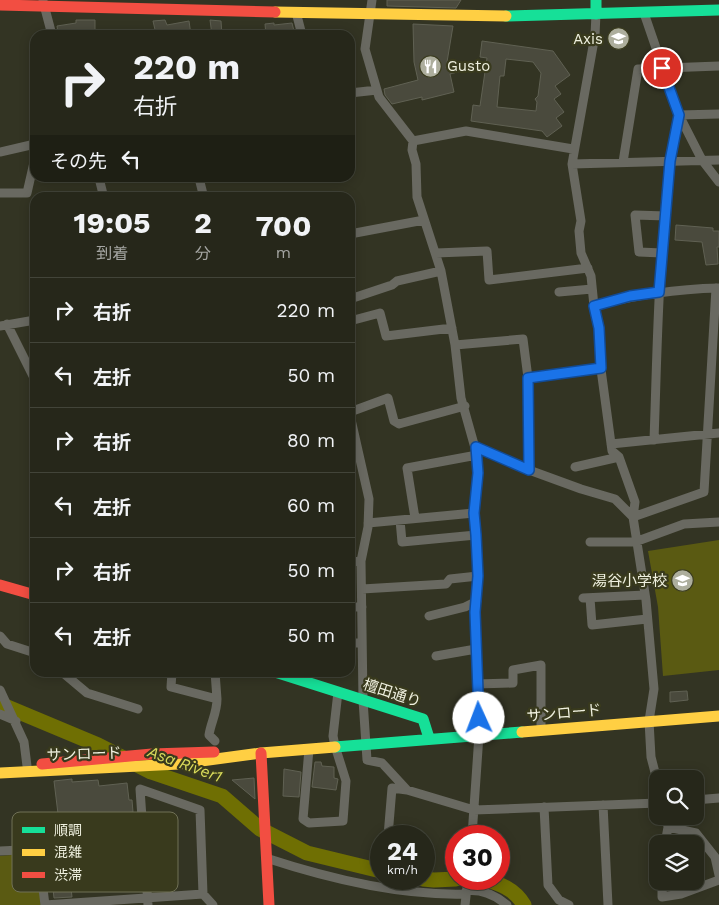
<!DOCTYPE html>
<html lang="ja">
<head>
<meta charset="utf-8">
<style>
  :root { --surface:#26271a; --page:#2e2f23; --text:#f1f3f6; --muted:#a4a5a2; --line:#424439 }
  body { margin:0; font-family:"Work Sans","Noto Sans JP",sans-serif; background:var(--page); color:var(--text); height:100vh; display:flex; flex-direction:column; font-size:19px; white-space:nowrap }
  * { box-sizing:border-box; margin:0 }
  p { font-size:16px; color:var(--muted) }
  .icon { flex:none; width:28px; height:28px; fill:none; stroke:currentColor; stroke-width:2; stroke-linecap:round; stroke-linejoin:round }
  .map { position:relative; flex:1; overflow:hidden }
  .panel { position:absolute; left:30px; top:192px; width:325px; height:485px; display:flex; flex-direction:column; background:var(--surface); border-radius:15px; box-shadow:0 2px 12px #0003,0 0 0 1px var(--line) }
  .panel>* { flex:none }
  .hud { position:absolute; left:30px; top:30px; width:325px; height:152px; border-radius:15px; box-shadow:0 2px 12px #0003,0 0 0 1px var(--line); background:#26271a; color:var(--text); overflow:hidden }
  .tools { position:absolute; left:649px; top:770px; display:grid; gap:10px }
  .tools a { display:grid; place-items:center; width:55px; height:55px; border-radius:10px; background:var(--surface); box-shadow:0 2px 12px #0003,0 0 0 1px var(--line); font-size:25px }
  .speed { position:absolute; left:370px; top:825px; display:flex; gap:10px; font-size:25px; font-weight:700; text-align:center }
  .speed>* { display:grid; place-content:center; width:65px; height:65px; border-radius:50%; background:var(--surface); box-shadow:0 2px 12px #0003,0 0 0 1px var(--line); line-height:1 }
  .speed small { font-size:12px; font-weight:400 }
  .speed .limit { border:8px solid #d22; background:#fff; color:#111 }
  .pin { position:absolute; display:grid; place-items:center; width:42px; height:42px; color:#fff; margin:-21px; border:2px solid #fff; border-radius:50%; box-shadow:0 1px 5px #0007 }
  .me { position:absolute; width:55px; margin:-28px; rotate:358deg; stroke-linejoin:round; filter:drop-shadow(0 0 4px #0008) }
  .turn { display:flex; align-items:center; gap:18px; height:105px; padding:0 20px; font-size:22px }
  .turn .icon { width:65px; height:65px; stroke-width:2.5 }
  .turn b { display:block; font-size:35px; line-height:42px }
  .then { display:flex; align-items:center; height:48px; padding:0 20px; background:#0003; gap:10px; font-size:19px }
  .eta { display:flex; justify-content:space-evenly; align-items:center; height:85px; text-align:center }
  .eta b { font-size:30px; font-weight:700; line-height:35px }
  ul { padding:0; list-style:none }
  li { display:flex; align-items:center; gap:15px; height:65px; padding:0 20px; border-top:1px solid var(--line) }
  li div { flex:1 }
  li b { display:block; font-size:19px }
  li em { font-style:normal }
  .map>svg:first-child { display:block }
  .green { fill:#5a5a12 }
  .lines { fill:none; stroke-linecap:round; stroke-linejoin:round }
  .river { stroke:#6f6f03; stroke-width:15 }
  .building { fill:#4a4a3d; stroke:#606153; fill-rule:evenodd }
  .street { stroke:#696961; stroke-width:9 }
  .fast { stroke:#16e098; stroke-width:11 }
  .slow { stroke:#ffcf43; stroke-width:11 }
  .jam { stroke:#f24e42; stroke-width:11 }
  .route-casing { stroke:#114b97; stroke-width:12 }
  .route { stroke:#1a73e8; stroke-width:9 }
  .labels { text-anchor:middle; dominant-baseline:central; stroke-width:4.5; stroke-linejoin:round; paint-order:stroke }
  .poi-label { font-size:15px; fill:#eff0df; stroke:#393a1d; text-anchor:end }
  .street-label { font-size:15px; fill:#eff0df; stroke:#393a1d }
  .water-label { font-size:16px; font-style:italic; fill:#d9db5b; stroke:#393a1d }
  .key { fill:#393a1d; stroke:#707157; stroke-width:1 }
  .key-label { font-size:14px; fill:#eff0df }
</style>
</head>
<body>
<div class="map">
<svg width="719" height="905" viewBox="0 0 719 905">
  <rect width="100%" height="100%" fill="#333423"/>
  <!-- green -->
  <path class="green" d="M719,540v130l-56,6 -5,-69 -10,-56z
    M35,853l6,52h-41v-49z"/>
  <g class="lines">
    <!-- river -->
    <path class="river" d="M0,704l98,41 53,27 71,24 38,33 47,24 74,18
      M423,879l11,1 22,-1
      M482,879c17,4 33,10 42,26"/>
  </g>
  <!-- building -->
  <path class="building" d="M387,0h74l-5,8 -69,-2z
    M76,20h19v14h-20v-4l-17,3 -1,-7 19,-3z
    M165,20l2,5 22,-4 2,14 -35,-1 -3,-13z
    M210,20l11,1 1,14h-10z
    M274,23v2l18,-2 3,12h-29l-1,-11z
    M413,24l40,2 -7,42 19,-4v6l-15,4 4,18 -32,8v-3l-30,7 -7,-9 -1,-6 34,-9 -4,-18z
    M482,41l71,10 17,24 -15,11 6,8 -7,5 10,13 -8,6 6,8 -15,11 -5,-6 -71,-10 2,-16 7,1 7,-48 -7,-1zM506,59l27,3 8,11 -3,23 -3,3 2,3 -1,9 -39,-4 3,-31h4z
    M676,225l37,3v3h6v16h-2l1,17 -12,1 -4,-23 -27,-2z
    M687,691l1,9 -18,2v-10z
    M315,762h6l1,4 12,1v11l4,1 -2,11 -24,-3z
    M284,769l17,3 -2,25 -16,-1z
    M254,778l1,21 -23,-19z
    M72,779v3l26,-2 1,6 28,-3 2,17h3l1,12 -8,1 1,15 -3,2 1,9 -62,3 -2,-11 -24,2 -1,-8 24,-3 -5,-41z
    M70,879l2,18 -18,1 -1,-9 11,-3v-6z"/>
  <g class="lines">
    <!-- street -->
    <path class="street" d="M372,0l-7,49 14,48 34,44 -1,9 4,14 1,33 24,74 14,74 6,53 16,57 1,18 -4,40 2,22 2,41 -3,36 4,123 -7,101
      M43,1l9,34
      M296,12l6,23
      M644,13l35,102 23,45 17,22
      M596,14l-1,21 -23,129 9,57 -2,10 2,22 10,23 3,30 5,22 1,34 12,89 7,6 16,45 -2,15 13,83 8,89 -5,32 2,36 7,27
      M350,93l27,-3
      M679,115l40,-1
      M413,141l53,-10 107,18
      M0,152l35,-8
      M623,162l15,-93 81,-3
      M572,164l147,-4
      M99,178l5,20
      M199,178l5,20
      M0,193h27l8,-35
      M350,234l74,-14
      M436,253l51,-2 2,29 99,-12
      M662,253l-23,-1 -4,-37 31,1
      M559,292l33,-3
      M350,299l42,-14 5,-4 44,-10
      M594,306c41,-11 82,-17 125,-18
      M350,321l30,-8 6,23 66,-8
      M7,324l28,56
      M0,326l35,-6
      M455,345l68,-6 5,39 1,92
      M528,378l73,-10
      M350,412l38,-14 6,23 5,3 66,-18
      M350,415l19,84 -1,28 -7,34 2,139 4,60 15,3 25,27 67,20 184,-7
      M654,440c4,-108 4,-218 25,-325
      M611,444l108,-11
      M477,447l52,23 52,19 34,10 18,18
      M575,467l44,-10
      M633,517l71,-25 12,-204
      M415,518l-8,-50 70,-13
      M400,520l2,22 74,-7
      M368,523l106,-10
      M590,542h45l49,-18 35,-2
      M350,562l11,-1
      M362,589l84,-5 4,-5 28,-3
      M583,598l62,-3
      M590,598l2,27 55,-6
      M350,607h12
      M429,616l36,-9 12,-6
      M0,636l7,8 28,9
      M350,643h12
      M436,656l40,-7
      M62,672l25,21 51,16
      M172,672l-1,15 46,12c0,14 -6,23 -8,36l6,6
      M215,672l2,27
      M477,684l36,-1v-13l28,-5v65
      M0,690l24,52 3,24
      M0,714l16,7
      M309,749l-6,70 6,4 34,-2 3,-40 -11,-35 -2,-10 5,-44
      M695,800l24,-2
      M603,805l5,100
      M544,807l4,78 11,15 10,5
      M666,816l2,11 28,6 19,24 4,18
      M388,836l4,-48 15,2
      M665,844l3,-17
      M38,848l7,57
      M0,851l143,-7
      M266,858c64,21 133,38 200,36
      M662,881v16l19,-3 38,-14
      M466,891c15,-2 30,5 41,14
      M45,905l158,-11
      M148,905l-8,-116 60,21 3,84 10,11
      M465,905l3,-26"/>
    <!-- fast -->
    <path class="fast" d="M596,0v14
      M506,16l213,-6
      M275,672l148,47 6,19
      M335,747l187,-15"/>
    <!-- slow -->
    <path class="slow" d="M275,12l231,4
      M522,732l197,-16
      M0,773l179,-9 82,-11 74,-6"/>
    <!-- jam -->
    <path class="jam" d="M0,5l275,7
      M0,585l35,10
      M261,753l8,152
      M42,764l110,-10 62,-2"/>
  </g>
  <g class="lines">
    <defs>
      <path id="route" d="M479,718l-4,-106 3,-36 -2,-41 -2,-22 4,-40 -2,-26 53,23 -1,-92 73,-10 -2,-40 -5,-22 36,-10 29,-4 11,-131 9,-46 -17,-47"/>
    </defs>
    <!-- route casing -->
    <use href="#route" class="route-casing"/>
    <!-- route -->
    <use href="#route" class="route"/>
  </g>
  <!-- icons -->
  <defs>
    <symbol id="school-disc" viewBox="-11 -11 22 22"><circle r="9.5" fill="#adae9d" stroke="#393a1d"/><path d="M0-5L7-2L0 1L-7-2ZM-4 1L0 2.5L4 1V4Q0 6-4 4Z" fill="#fff"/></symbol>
    <symbol id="restaurant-disc" viewBox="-11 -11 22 22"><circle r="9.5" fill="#adae9d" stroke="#393a1d"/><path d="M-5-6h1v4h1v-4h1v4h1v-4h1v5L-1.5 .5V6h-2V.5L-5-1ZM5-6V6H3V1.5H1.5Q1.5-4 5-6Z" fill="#fff"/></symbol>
  </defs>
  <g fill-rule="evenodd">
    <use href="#school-disc" x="606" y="26" width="25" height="25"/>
    <use href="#restaurant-disc" x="418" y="54" width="25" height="25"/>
    <use href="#school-disc" x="670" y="568" width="25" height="25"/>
  </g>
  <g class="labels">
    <!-- poi labels -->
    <g class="poi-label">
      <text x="603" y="39">Axis</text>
      <text x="447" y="66" text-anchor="start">Gusto</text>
      <text x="667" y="581">湯谷小学校</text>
    </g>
    <!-- street labels -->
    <g class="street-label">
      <text transform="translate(392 693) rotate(18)">檀田通り</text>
      <text transform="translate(564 713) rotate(-5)">サンロード</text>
      <text transform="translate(84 754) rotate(-2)">サンロード</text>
    </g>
    <!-- water labels -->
    <g class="water-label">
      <text transform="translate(185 764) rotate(20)">Asa River1</text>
    </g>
  </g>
  <!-- legend -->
  <rect x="12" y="812" width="166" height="80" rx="8" class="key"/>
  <rect x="22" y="827" width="23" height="6" fill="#16e098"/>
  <rect x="22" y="849" width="23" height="7" fill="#ffcf43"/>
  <rect x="22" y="872" width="23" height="6" fill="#f24e42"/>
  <g class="key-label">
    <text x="54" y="835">順調</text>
    <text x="54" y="857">混雑</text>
    <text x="54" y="880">渋滞</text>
  </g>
</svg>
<div class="tools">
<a><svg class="icon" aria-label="search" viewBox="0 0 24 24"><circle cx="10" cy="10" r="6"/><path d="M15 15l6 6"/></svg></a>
<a><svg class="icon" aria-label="layers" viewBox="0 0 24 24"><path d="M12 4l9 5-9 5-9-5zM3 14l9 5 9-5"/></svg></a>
</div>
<div class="speed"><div>24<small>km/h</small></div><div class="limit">30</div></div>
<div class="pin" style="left:662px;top:68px;background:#d93025"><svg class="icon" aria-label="arrive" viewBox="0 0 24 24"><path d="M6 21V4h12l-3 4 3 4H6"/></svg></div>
<svg class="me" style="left:479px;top:718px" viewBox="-20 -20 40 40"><circle r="19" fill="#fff"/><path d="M0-13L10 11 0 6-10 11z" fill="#1a73e8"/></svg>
<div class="hud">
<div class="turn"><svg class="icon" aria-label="right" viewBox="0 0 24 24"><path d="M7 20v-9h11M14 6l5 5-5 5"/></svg><div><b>220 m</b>右折</div></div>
<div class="then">その先<svg class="icon" aria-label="left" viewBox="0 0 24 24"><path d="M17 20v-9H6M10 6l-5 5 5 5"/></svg></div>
</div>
<section class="panel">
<div class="eta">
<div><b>19:05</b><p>到着</p></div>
<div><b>2</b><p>分</p></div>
<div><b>700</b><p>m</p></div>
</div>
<ul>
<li><svg class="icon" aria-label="right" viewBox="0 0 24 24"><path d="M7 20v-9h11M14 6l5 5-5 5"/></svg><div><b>右折</b></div><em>220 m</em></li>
<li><svg class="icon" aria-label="left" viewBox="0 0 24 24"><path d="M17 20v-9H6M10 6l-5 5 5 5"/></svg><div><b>左折</b></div><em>50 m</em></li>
<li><svg class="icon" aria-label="right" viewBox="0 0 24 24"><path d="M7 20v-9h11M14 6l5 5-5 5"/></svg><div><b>右折</b></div><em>80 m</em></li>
<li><svg class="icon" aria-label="left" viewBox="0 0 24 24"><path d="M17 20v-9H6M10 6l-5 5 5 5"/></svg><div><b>左折</b></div><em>60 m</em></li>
<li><svg class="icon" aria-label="right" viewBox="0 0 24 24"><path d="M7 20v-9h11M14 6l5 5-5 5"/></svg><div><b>右折</b></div><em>50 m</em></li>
<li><svg class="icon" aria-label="left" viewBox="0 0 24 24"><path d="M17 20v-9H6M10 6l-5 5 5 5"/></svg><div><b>左折</b></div><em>50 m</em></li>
</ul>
</section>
</div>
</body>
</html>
